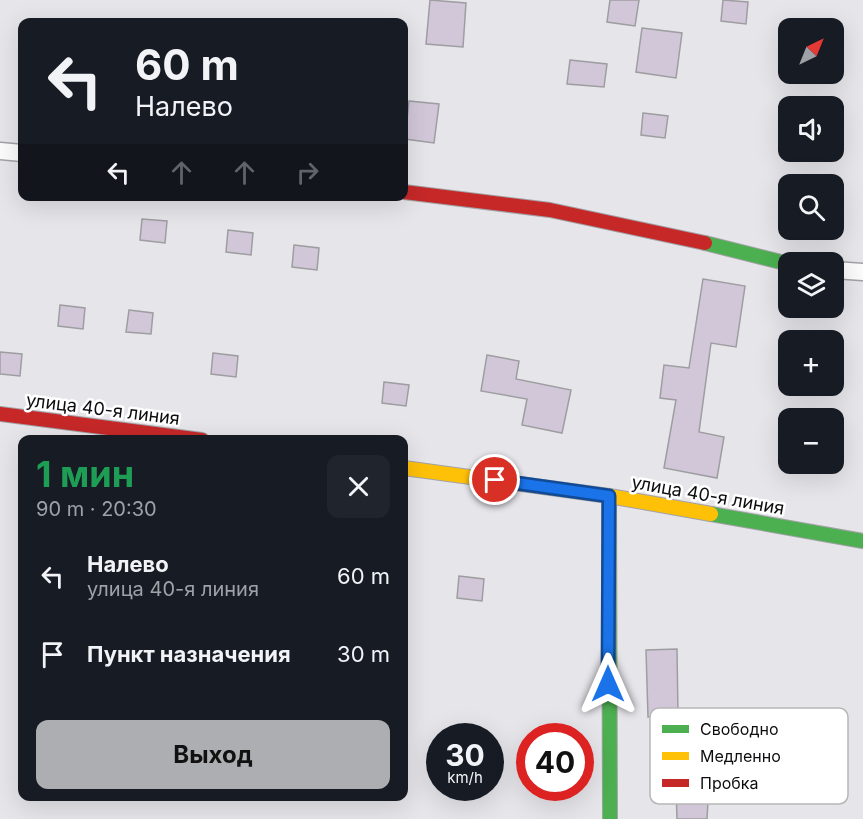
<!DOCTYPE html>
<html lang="ru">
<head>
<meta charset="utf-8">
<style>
  :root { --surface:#171b24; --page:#20242c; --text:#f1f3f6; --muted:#9ea1a6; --accent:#adaeb1 }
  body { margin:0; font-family:Inter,sans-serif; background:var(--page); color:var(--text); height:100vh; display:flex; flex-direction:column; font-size:22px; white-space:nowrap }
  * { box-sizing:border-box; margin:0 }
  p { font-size:20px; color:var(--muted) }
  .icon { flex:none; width:33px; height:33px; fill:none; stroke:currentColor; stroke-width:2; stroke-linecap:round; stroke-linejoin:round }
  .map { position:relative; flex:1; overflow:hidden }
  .sheet { position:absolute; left:18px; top:435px; width:390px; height:366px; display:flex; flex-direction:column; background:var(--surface); border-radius:12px; box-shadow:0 6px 24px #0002 }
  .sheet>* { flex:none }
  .top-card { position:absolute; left:18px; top:18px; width:390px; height:183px; border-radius:12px; box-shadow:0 6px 24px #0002; background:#171b24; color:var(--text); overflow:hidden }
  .needle { width:39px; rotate:43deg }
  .controls { position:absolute; left:778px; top:18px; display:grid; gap:12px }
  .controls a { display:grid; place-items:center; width:66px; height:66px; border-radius:12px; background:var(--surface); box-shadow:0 6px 24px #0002; font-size:30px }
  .speed { position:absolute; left:426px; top:723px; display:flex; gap:12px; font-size:30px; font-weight:700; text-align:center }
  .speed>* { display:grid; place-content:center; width:78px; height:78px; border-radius:50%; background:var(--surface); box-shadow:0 6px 24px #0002; line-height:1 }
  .speed small { font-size:15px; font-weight:400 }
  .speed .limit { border:9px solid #d22; background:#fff; color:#111 }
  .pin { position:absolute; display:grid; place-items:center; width:51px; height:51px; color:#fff; margin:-26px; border:3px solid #fff; border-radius:50%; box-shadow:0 2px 6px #0007 }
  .me { position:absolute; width:66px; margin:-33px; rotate:0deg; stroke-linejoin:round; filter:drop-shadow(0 0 4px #0008) }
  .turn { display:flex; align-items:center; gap:21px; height:126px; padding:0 18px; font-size:27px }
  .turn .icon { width:78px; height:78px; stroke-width:2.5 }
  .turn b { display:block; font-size:42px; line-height:51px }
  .lanes { display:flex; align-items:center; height:57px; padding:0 18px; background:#0003; justify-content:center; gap:30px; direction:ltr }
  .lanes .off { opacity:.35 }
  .round { display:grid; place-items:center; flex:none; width:63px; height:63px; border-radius:12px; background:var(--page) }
  .headline { display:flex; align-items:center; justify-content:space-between; height:102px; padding:0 18px }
  h1 { font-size:36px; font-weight:700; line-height:45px; color:#1e9e55 }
  .cta { display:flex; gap:12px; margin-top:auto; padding:12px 18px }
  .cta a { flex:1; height:69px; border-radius:12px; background:var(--accent); color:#111; font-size:24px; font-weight:700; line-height:69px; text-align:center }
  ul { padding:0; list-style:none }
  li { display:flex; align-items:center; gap:18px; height:78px; padding:0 18px }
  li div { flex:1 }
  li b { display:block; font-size:22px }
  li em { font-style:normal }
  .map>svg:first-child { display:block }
  .building { fill:#d1c7d9; stroke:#9e9ea1; stroke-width:1.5 }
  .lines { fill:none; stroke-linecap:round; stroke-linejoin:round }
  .street-casing { stroke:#a2a2a6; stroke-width:19 }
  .fast-casing { stroke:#a2a2a6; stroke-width:16 }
  .slow-casing { stroke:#a2a2a6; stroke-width:16 }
  .jam-casing { stroke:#a2a2a6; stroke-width:16 }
  .street { stroke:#fbfbfc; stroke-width:16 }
  .fast { stroke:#4caf50; stroke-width:14 }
  .slow { stroke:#ffc107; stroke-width:14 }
  .jam { stroke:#c62828; stroke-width:14 }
  .route-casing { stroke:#114b97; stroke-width:15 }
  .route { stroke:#1a73e8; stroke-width:10 }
  .labels { text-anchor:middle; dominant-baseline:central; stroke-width:5; stroke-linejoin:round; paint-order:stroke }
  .street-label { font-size:18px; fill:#0d0d0f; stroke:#fff }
  .key { fill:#fff; stroke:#b6b6b7; stroke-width:1.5 }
  .key-label { font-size:16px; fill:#0d0d0f }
</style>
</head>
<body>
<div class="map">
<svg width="863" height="819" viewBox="0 0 863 819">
  <rect width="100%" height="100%" fill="#e5e5ea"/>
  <!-- building -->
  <path class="building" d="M430,0l36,3 -3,44 -37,-3z
    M610,0h29l-4,26 -28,-4z
    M723,0l25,2 -2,22 -25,-3z
    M642,28l40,5 -6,45 -40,-6z
    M570,60l37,4 -3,23 -37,-3z
    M409,101l30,3 -5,39 -29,-4z
    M643,113l25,3 -3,22 -24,-3z
    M142,219l25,2 -2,22 -25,-3z
    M228,230l25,3 -2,22 -25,-3z
    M294,245l25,3 -2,22 -25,-3z
    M703,279l42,7 -9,61 -25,-4 -12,89 25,5 -7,41 -53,-10 12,-68 -16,-2 4,-33 25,3z
    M60,305l25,3 -2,21 -25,-3z
    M129,310l24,3 -2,21 -25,-2z
    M0,352l22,2 -2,22 -20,-2z
    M213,353l25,3 -2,21 -25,-3z
    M487,355l32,6 -3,18 55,11 -9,43 -40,-8 5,-26 -46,-8z
    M384,382l25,3 -3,21 -24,-3z
    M459,576l25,3 -2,22 -25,-3z
    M677,649l1,67 -30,1 -2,-67z
    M714,753l1,30h-6l-2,36h-30l-2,-64z"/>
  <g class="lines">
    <defs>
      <path id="street" d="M0,151l22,2
        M834,270l29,2"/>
      <path id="fast" d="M705,243l84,21
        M609,496l1,323
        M711,514l152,27"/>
      <path id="slow" d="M404,468l205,28 102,18"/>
      <path id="jam" d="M404,192l146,18 155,33
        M0,414l202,26"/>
    </defs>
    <!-- street casing -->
    <use href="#street" class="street-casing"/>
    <!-- fast casing -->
    <use href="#fast" class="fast-casing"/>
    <!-- slow casing -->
    <use href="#slow" class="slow-casing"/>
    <!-- jam casing -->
    <use href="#jam" class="jam-casing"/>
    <!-- street -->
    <use href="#street" class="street"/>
    <!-- fast -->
    <use href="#fast" class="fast"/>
    <!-- slow -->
    <use href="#slow" class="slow"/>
    <!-- jam -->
    <use href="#jam" class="jam"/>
  </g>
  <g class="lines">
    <defs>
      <path id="route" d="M495,480l114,16 -1,188"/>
    </defs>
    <!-- route casing -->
    <use href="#route" class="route-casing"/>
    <!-- route -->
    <use href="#route" class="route"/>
  </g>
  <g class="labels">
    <!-- street labels -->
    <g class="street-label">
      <text transform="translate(103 409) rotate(7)">улица 40-я линия</text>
      <text transform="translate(708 495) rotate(10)">улица 40-я линия</text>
    </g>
  </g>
  <!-- legend -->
  <rect x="650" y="708" width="198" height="96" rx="9" class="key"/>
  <rect x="662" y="725" width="27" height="8" fill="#4caf50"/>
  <rect x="662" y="752" width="27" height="8" fill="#ffc107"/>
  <rect x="662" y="779" width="27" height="8" fill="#c62828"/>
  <g class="key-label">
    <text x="700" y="735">Свободно</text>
    <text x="700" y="762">Медленно</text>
    <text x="700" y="789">Пробка</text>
  </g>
</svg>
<div class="controls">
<a><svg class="needle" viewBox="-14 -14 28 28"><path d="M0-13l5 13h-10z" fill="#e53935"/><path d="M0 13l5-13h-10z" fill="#9ea1a6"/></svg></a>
<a><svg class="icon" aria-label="sound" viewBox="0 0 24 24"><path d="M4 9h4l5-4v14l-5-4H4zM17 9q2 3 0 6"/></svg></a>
<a><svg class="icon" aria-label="search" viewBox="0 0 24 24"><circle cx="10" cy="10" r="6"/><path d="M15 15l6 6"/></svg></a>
<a><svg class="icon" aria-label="layers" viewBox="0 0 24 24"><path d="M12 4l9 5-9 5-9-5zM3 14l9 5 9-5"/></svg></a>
<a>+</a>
<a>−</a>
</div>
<div class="speed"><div>30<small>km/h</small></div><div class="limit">40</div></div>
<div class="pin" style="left:495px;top:480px;background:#d93025"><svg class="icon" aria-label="arrive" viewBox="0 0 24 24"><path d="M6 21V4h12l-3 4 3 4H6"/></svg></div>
<svg class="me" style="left:608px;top:684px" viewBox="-20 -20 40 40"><path d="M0-17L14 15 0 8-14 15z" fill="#1a73e8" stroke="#fff" stroke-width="4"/></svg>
<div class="top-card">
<div class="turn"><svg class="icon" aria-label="left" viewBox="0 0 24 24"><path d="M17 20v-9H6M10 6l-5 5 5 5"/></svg><div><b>60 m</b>Налево</div></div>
<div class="lanes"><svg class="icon" aria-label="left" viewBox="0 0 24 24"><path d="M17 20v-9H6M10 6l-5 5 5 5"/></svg><svg class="icon off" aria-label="ahead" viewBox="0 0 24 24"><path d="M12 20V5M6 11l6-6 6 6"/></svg><svg class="icon off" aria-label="ahead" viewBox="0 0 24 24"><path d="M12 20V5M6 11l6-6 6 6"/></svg><svg class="icon off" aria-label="right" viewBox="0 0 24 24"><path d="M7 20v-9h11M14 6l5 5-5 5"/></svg></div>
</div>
<section class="sheet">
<div class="headline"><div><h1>1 мин</h1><p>90 m · 20:30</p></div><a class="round"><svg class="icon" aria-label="close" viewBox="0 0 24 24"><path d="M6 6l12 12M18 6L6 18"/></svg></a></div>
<ul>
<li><svg class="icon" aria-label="left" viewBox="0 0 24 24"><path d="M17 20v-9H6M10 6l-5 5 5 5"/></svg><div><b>Налево</b><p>улица 40-я линия</p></div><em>60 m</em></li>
<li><svg class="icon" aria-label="arrive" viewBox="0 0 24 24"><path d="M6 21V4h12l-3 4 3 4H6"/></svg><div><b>Пункт назначения</b></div><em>30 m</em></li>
</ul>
<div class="cta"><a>Выход</a></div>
</section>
</div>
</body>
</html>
